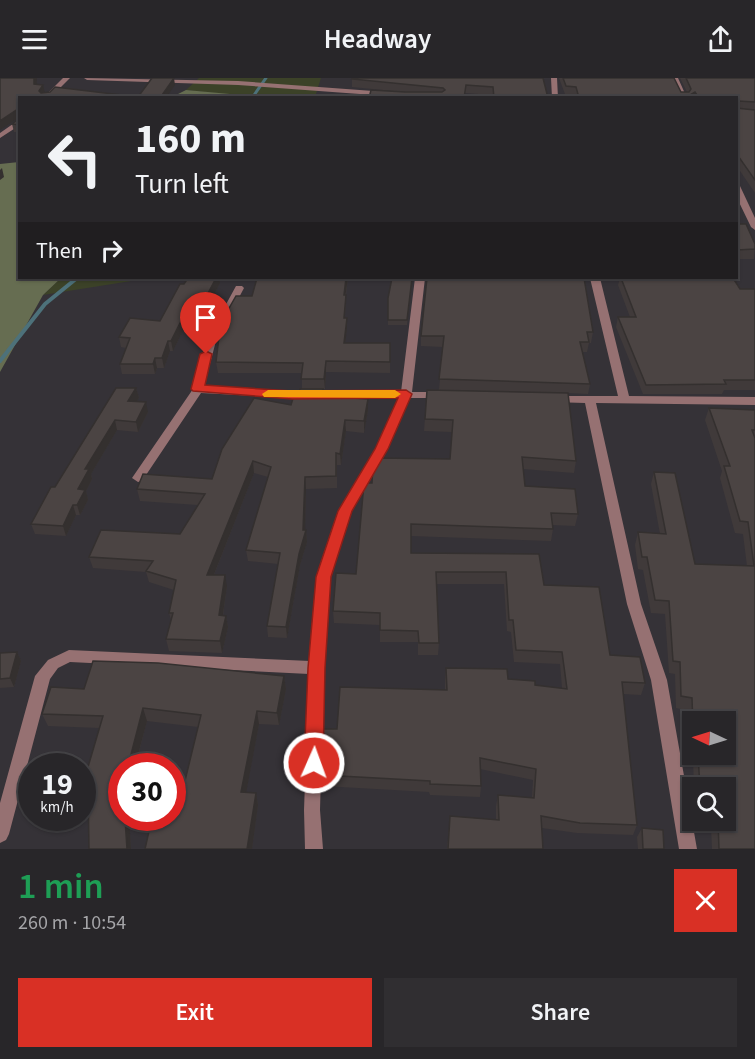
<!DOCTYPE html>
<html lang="en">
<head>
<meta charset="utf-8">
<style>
  :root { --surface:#282629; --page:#302e31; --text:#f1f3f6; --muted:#a5a5a8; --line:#444346; --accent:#d93025 }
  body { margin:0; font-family:"Source Sans 3",sans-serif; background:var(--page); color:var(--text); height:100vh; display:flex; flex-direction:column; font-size:22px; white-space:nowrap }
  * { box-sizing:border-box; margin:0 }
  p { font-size:20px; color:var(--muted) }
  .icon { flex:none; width:33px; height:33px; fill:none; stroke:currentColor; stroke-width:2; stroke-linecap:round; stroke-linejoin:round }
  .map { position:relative; height:771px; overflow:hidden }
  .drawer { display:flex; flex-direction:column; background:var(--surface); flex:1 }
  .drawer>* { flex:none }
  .banner { position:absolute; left:18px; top:18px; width:720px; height:183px; border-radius:0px; box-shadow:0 2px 4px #0004,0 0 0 2px var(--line); background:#282629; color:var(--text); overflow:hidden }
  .needle { width:39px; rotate:274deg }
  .tools { position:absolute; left:682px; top:633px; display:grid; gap:12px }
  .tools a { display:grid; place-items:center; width:54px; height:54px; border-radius:0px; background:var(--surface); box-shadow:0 2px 4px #0004,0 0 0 2px var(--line); font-size:30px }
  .speed { position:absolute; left:18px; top:675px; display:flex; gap:12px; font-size:30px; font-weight:700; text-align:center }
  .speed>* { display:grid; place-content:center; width:78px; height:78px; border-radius:50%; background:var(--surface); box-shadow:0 2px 4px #0004,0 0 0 2px var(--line); line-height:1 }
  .speed small { font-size:15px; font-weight:400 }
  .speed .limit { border:9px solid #d22; background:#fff; color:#111 }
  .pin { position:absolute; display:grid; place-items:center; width:51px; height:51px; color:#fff; margin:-62px -26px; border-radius:50% 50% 50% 0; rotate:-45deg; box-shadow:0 0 6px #0007 }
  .pin .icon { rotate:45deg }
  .me { position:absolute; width:66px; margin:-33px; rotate:2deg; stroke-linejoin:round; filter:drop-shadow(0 0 4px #0008) }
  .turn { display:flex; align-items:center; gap:21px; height:126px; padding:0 18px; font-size:27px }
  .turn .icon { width:78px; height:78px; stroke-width:2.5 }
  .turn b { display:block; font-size:42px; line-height:51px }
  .then { display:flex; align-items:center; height:57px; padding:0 18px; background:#0003; gap:12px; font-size:22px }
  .round { display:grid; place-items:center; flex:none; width:63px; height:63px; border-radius:0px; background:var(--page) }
  .headline { display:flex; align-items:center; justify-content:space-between; height:102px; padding:0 18px }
  h1 { font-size:36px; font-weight:600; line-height:45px; color:#1e9e55 }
  .cta { display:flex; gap:12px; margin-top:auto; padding:12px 18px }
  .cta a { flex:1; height:69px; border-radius:0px; background:var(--accent); color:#fff; font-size:24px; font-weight:600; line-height:69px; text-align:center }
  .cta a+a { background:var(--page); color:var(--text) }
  header { display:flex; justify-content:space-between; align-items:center; height:78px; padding:0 18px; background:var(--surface); font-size:27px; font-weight:600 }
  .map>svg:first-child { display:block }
  .green { fill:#3c4228 }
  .forest { fill:#666d51 }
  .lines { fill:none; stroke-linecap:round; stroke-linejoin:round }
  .stream-far1 { stroke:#4d717a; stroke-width:3 }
  .stream { stroke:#4d717a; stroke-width:4 }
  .street { fill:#967172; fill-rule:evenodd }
  .wall { fill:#403a3a; fill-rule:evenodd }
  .shaded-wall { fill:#34302f }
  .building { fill:#4b4443; stroke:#34302f; stroke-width:1.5 }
  .route { fill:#d93025; stroke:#8d1f18; stroke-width:1.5 }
  .slow { fill:#f59e0b }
</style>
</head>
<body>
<header><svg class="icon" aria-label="menu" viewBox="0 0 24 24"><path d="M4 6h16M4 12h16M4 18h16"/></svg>Headway<svg class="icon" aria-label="share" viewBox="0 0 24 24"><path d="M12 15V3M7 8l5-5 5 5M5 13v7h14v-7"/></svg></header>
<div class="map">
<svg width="755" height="771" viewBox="0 0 755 771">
  <rect width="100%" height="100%" fill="#353237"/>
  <!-- green -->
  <path class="green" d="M199,0h122l-6,19h-65l-64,-7z
    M61,200h89l-107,17z"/>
  <!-- forest -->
  <path class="forest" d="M186,12l66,6 -80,1z
    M19,84l1,116h41l-18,17 -43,77v-208z"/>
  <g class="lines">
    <!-- stream-far1 -->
    <path class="stream-far1" d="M252,20l14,-20"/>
    <!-- stream -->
    <path class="stream" d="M0,283l45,-57 32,-26"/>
    <!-- street -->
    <path class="street" d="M63,0h7l-20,20h-7z
      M84,0l154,3 149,11 3,2 -3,2 -149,-11 -151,-5z
      M551,0h6l1,20h-6z
      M672,0h6l9,20h-7z
      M20,41v6l-20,13v-5z
      M736,106l4,2 15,32v12l-4,-3 -15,-31z
      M415,200h10l-13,114h30l6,3 -6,3h-32l-23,51 -36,62 -20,66 -7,91 -4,142 3,39h-18l-1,-39 5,-136 -239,-12 -12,6 -8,11 -41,155 -3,6 -6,3v-40l35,-127 13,-16 21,-10 241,11 7,-84 22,-66 36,-62 23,-51h-106l-91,-5 -59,88 -4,1 -6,-4 61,-89 13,-48 30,-55h6l2,2 -28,53 -12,45 88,6h109z
      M590,200h10l29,118 126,1v8l-159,-2 45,201 26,76 30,169h-18l-28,-169 -24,-76 -42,-201 -33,-1 -6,-3 6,-3h66z"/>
  </g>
  <!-- wall -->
  <path class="wall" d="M543,0l5,20h-56v-3l-27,-2v5l-113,-11v-8z
    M559,0h115l7,14h6l-7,-14h75v115l-19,-28v-67h-160l-1,-3 -10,-1z
    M20,40v14h-6l-2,-8z
    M736,146l19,20 -1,15h-18z
    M188,200h31l1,5 -23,44 -12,-1 -12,25h-3l-6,17h-7l-2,6h-33l-2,-10 6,-16 -5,-1 -2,-10 41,-16z
    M257,200h91l-2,17 -1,23 2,10 -2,15h45v30l-64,-1 -1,17h-2v7l45,14 -4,23 -18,-2 -5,34h-4v23l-31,1 -1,41h1l1,12 -7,23 -13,73 -19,-1 -1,-11 11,-62 -30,-3 -2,-11 22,-73 -14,-4 -40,102 13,11 -4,30h3l2,11 -6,26 -53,-2 -3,-12 5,-19 -2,-7 5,-23 -25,-8 -3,-10 -53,-4 -4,-11 91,-23 18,-29 -58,-4 -3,-12 75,-10 79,-74 11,-16v-16h-84l-2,-11 36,-66z
    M412,200l-5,47h-19v-27z
    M620,200h113l7,11h15v101h-31l-2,4h-79l-27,-67 2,-10h12l-12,-32z
    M593,254l-2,11h-2l-2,9h-5l8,32 -2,10 -20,-1 8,68 -2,12 -51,-4 2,17 53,28 -3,12 -23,-1 1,4 -2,12 -140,-5v17l128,1 5,31 66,70 35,28 -4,12 -18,-1 14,131 -4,10 -56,-2 -35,-5 1,21h-96l3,-33 46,4v-14l2,-11 34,3 1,-18 -53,-11 1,17 -1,11 -50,-2 -1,-3 -106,-6 -1,-11 15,-46 108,-39v-10l1,-12 62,11 27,6 27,3 -2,-24 -46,-2 -3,-30 -4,-1 -3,-47h-67l2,59 -1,12h-20v-13h-38v-17l-46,-2 -1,-12 23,-37 16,-91 78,-24 2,-27 -28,-1 3,-41 99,2 -87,-2 4,-43 -22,-1v-10z
    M136,310l3,10 -3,4 12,10 -10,20 -21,-2 -26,44 1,5 -6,12 2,9 -8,15h-4l-10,21 -31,-2 -4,-10 24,-37z
    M709,330l46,2v439h-43l-1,-22 -16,-4v-3h31v-32h-32l-1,-30 -5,-1 -2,-47 -10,-2 -1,-34 -6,-1 -4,-59 -14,-1 -8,-43 -5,-1 -3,-24 3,-13 22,2 -9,-50 3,-12 41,92 52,2 -4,-32 -8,-1 -15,-55 2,-7 -17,-51zM693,644l33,32h-33z
    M17,574l4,9 -7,26 -14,1v-35z
    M284,598l2,13 -7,36 -20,-1 -13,68 10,1 2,12 -6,44h-107l37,-56 16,-66 -51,-6 -25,97h7l2,31 -43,-54 -5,-11 16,-56 -51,-2 -6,-12 42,-25z
    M642,750l22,21h-26l-1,-12z"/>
  <!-- shaded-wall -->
  <path class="shaded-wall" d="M34,0h3l-1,14 -2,-8z
    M174,0l1,7 -9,13h-6z
    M43,7l2,8 -4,5 -2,-7z
    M695,14l-1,6h-9z
    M18,31l2,8 -20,13v-9z
    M2,90l2,9 -4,3v-10z
    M216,200h3l1,5 -23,44 -2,-9z
    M346,200h2l-4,27v-10z
    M183,239l2,9 -12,25 -2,-10z
    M347,240v10l-3,25v-10z
    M168,263l2,10 -6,17 -2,-10z
    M155,280l2,10 -2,6 -2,-10z
    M326,283v11l-1,17 -1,-10z
    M136,310l3,10 -9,12 -2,-9z
    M368,321v11l-4,23v-12z
    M146,324l2,10 -10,20 -2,-10z
    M115,342l2,10 -26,44 1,5 -6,12 2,9 -8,15 -3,-10 1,-16 7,-20z
    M345,342l1,11 -5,34 -1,-11z
    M253,383l1,12 -45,114 -2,-12z
    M305,399l1,12 -1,45 1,-4 1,12 -7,23 -13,73 -1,-11 17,-97z
    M73,427l3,10 -10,21 -3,-10z
    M225,497l2,11 -6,41 -2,-12z
    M226,538l2,11 -6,26 -2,-12z
    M17,574l4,9 -7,26 -4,-9z
    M284,598l2,13 -7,36 -2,-12z
    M143,630l4,13 -12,45h-7z
    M257,633l2,13 -15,80 -3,-12z
    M256,715l2,12 -6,44h-5z
    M125,740h4l2,31h-4z"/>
  <!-- building -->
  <path class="building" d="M0,0h34v6l9,1 -4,6 2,2 9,-1 5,-5 83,10 14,-19h22l-14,20h-140v17l-2,-6 -18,12z
    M353,0h190l5,20h-54l-1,-11 -27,-2 -2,13h-95l2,-8 34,2h37l3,-2 -2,-2 -91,-9z
    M563,0h111l7,14h8l2,-3 -5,-11h69v24l-17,-1 -2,2v-5h-37l-4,-6 -10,6h-106l-3,-11 -10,-1z
    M736,30l19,2v70l-19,-27z
    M20,40v7l-8,-1z
    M736,146h10l9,20v5l-18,1z
    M188,200h28l-21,40 -12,-1 -12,24h-3l-6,17h-7l-2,6h-33l10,-26 -11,-1 11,-19 30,3 20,-37h4z
    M257,200h89l-2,17h2l-2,23h3l-3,25h46v19l-64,-1 -2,18h-23l2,-16 -87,-1 3,-25 9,-27 8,-14h16z
    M392,200h20l-5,42h-19v-22z
    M427,200h157l9,54h-6l2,10h-9l10,42 -151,-5 5,-43h-23z
    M621,200h112l7,11h15v91h-31l2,4 -80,1 -28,-68h18z
    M116,310h20l-8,13 18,1 -10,20 -21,-2 -30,49h4l-11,20 7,1 -8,15h-4l-10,21 -32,-2 20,-37h4z
    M300,311h23l-2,7 47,3 -4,22 -19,-1 -5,34 -4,-1v23l-31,1 -2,53h3l-7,24 -13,73 -19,-1 13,-73 -34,-3 25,-83 -18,-6 -46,114h18l-6,40 7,1 -6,25 -54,-2 7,-26h-4l7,-33 -30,-9 7,-10 -64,-4 12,-27 79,4 25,-40 -68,-5 6,-15 69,5 10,-30 32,-51 37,7 4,-13 4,1z
    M427,312l141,3 8,68 -54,-4 3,29 50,3 3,25 -27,-1 2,16 -142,-5v29l128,1 5,31 55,2 11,68 30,2 5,26 -23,-1 15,143 -57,-2 -39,-7 2,33h-95l2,-33 49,4 -1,-25 36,3 2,-29 -56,-11 1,28 -51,-2v-3l-108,-6 1,-46h14l3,-42 107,3 -1,-22 61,1 1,10 27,2v4l32,4 -5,-37 -46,-2 -3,-30h-4l-3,-48h-70l3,71h-20l-1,-12 -38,-1v-17l-47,-2 3,-38 20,1 8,-91h8l1,-18 4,-7 73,1 3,-39 -28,-1z
    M709,330l46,2v20h-3l3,8v411h-36l-1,-29h8v-32h-26l-2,-34h28v-32h-33v5l-1,-29 -11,-2 -1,-34 -7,-1 -4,-60 -14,-1 -8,-43h-5l-4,-25 28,2 -12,-62 21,1 20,91 59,2 -6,-44 -8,-1 -16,-55h6z
    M17,574l-7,26 -10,1v-26z
    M93,583l65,2 126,13 -7,37 -20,-2 -16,81 15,1 -9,56h-102l7,-31h20v-25h10l19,-78 -58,-7 -15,58h-6v52h3l2,31h-38l-1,-65h-5l20,-68 -61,-2 9,-27 33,2z
    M642,750l21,2 1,19h-21z"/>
  <!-- route -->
  <path class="route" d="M206,273l6,3 -7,31 87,6 114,-1 6,4 -24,55 -36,62 -21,66 -6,91 -2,95 -3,6 -6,2 -7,-2 -3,-6 4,-95 8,-91 22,-66 37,-62 23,-51 -106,1 -99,-8 -2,-2 9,-35z"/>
  <!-- slow -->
  <path class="slow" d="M268,312h127l6,4 -6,4 -131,-1 -2,-3z"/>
</svg>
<div class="tools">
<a><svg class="needle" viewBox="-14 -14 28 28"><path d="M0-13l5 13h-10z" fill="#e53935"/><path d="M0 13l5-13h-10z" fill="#a5a5a8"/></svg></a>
<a><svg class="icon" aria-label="search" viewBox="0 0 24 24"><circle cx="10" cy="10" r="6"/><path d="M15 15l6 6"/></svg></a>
</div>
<div class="speed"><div>19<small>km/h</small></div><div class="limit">30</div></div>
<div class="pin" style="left:206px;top:276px;background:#d93025"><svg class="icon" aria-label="arrive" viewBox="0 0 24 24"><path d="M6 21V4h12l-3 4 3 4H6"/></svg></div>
<svg class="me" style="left:314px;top:685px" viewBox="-20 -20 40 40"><circle r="17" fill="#d93025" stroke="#fff" stroke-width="3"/><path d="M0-11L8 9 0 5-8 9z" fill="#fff"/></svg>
<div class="banner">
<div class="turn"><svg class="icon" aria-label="left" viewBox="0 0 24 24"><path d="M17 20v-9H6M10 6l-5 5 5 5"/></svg><div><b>160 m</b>Turn left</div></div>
<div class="then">Then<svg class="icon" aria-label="right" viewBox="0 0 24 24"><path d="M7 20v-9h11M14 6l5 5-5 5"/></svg></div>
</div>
</div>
<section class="drawer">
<div class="headline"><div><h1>1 min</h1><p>260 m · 10:54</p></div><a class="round" style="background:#d93025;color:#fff"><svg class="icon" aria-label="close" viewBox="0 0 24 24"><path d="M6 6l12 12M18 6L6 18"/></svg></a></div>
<div class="cta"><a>Exit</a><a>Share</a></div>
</section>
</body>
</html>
